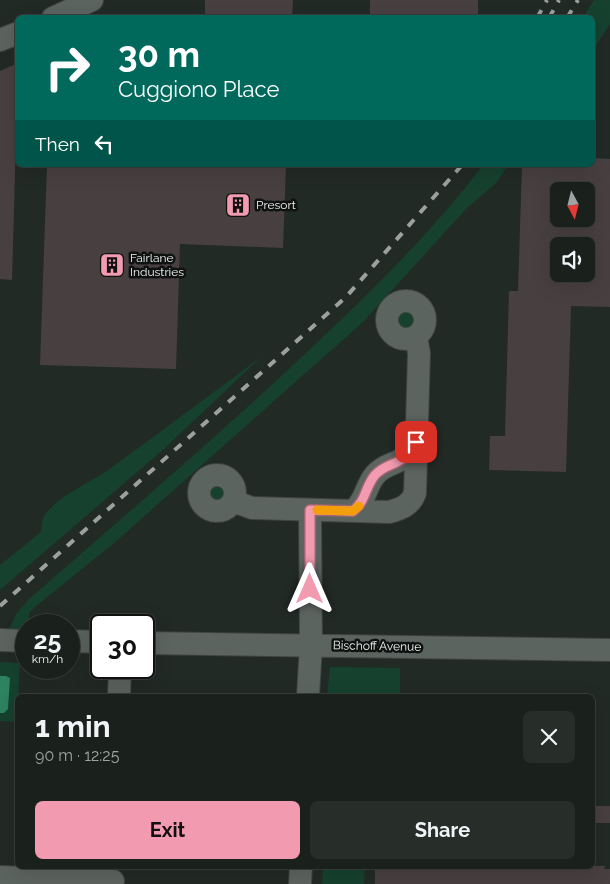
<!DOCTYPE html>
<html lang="en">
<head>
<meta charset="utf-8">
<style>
  :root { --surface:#1a201c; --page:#272d29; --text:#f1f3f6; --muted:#9fa3a3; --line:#383e3b; --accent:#f29ab0 }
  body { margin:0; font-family:Raleway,sans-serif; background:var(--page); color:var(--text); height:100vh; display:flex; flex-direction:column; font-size:19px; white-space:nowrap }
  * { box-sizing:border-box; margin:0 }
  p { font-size:16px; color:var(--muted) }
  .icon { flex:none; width:28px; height:28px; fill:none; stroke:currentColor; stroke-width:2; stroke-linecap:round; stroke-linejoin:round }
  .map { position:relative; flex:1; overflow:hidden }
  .drawer { position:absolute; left:15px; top:694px; width:580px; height:175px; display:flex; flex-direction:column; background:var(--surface); border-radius:8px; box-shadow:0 5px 20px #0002,0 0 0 1px var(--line) }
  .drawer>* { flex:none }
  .guide { position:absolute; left:15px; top:15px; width:580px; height:152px; border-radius:8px; box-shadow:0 5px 20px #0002,0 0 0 1px var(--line); background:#00695c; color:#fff; overflow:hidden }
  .needle { width:32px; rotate:173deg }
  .buttons { position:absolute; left:550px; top:182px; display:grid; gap:10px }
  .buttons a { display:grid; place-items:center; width:45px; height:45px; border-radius:8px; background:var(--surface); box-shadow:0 5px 20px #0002,0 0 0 1px var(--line); font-size:25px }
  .speed { position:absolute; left:15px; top:614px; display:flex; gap:10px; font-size:25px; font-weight:700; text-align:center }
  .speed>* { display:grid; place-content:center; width:65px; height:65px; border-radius:50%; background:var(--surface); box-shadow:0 5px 20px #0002,0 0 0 1px var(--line); line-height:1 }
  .speed small { font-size:12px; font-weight:400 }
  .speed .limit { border:2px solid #111; border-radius:8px; background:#fff; color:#111 }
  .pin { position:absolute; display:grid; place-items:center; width:42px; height:42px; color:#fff; margin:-21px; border-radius:10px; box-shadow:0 2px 8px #0006 }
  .me { position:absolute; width:55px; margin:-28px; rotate:0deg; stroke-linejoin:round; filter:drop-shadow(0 0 4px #0008) }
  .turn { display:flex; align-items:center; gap:18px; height:105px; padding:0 20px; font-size:22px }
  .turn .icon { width:65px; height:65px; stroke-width:2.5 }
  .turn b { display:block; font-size:35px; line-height:42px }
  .then { display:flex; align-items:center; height:48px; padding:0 20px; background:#0003; gap:10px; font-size:19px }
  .round { display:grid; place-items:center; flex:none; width:52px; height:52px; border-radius:8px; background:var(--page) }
  .summary { display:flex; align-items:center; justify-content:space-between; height:85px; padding:0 20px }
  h1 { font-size:30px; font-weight:700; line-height:38px }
  .primary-button { display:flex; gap:10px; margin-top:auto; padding:10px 20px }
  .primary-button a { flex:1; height:58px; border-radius:8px; background:var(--accent); color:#111; font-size:20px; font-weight:700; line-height:58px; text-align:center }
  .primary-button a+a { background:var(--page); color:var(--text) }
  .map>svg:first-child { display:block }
  .green { fill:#16412f }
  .water { fill:#2d8260 }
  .building { fill:#483f41; fill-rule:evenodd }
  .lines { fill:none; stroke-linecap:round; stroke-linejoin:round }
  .minor-casing { stroke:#3e4441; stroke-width:24 }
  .minor { stroke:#5c6460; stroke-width:22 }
  .rail { stroke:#9ba19e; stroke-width:4; stroke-dasharray:9 9; stroke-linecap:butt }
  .route-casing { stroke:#9d6472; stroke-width:12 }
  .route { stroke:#f29ab0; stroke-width:9 }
  .slow { stroke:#f59e0b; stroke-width:9 }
  .labels { text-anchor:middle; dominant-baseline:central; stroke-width:5; stroke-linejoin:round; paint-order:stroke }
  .poi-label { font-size:12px; fill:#f1f6f3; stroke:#0e1110; text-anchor:start }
  .street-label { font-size:12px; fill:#f1f6f3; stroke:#0e1110 }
</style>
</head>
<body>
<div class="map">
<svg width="610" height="884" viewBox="0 0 610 884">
  <rect width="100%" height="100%" fill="#222a26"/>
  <!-- green -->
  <path class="green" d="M594,0h16v24l-17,26 -1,-32 -9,-1z
    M483,165h25l-11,17 -31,27 -103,113 -250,222 -77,62 -7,7v12h-3v5h-17l7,-16 13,-15c83,-72 166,-144 247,-218 73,-68 147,-137 207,-216z
    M395 319a11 11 0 1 1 22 0a11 11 0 1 1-22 0Z
    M261,357l-96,91 -165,142v-25l41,-33c1,-8 1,-15 7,-21 16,-18 40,-27 60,-41 51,-37 102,-75 153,-113z
    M207 493a10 10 0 1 1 20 0a10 10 0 1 1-20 0Z
    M0,662l20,1 -3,59 -17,-1z
    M330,667l70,1v28h-73z
    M323,866h42l-1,18h-42z"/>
  <!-- water -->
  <path class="water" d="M0,676h6l4,2 -2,31 -4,4h-4z"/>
  <!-- building -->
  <path class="building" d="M205,0h88l-1,18h-87z
    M370,0h108v18h-108z
    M18,63l-6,217 -12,-1v-208z
    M592,158l18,1v148l-39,-1 -5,166 -77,-2 1,-34h15l4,-145h9l4,-126h70zM559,191h27v28h-27zM559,246h27v28h-27z
    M47,165h239l-3,83 -103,-4 -4,125 -136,-4z
    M592,806h18v17h-18z
    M375,866h230l-1,3h6v15h-235z"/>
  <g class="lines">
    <defs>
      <path id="minor" d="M53,18l39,-18
        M0,40l18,-7
        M387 320a19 19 0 1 1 38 0a19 19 0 1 1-38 0Z
        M199 493a18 18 0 1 1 36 0a18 18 0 1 1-36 0Z
        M233,501l19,7 137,4c12,-3 22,-7 26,-19l4,-140 -3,-16
        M353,511c13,-10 12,-24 22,-36 14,-16 28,-7 41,-33
        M0,640l26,1
        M69,641l32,1
        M144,643l466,7
        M119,696l1,-28
        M308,696l3,-51 -1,-135
        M0,877l113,4
        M300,884l1,-18"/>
    </defs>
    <!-- minor casing -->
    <use href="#minor" class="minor-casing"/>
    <!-- minor -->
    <use href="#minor" class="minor"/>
    <!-- rail -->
    <path class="rail" d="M537,18l10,-18
      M549,18l10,-18
      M567,18l11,-18
      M0,606l346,-309 116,-132"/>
  </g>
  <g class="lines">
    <defs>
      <path id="route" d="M310,589v-79l43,1c13,-10 12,-24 22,-36 14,-15 28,-7 41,-33"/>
    </defs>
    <!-- route casing -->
    <use href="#route" class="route-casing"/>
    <!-- route -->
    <use href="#route" class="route"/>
    <!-- slow -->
    <path class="slow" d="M317,510l36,1 6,-5"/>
  </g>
  <!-- icons -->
  <defs>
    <symbol id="building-square" viewBox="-11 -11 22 22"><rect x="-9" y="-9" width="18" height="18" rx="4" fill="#f29ab0" stroke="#0e1110"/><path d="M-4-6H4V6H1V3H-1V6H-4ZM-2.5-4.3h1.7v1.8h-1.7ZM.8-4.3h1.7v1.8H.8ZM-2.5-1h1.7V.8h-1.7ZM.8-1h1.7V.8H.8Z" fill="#111"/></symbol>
  </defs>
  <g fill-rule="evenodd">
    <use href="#building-square" x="224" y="191" width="28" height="28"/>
    <use href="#building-square" x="98" y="251" width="28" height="28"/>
  </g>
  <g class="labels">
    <!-- poi labels -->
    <g class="poi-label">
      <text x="256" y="205">Presort</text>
      <text x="130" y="258">Fairlane<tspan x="130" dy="14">Industries</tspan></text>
    </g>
    <!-- street labels -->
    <g class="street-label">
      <text transform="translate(377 646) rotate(1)">Bischoff Avenue</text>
    </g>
  </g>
</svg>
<div class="buttons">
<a><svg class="needle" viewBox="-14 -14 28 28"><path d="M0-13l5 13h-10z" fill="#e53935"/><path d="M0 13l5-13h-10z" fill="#9fa3a3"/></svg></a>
<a><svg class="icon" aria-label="sound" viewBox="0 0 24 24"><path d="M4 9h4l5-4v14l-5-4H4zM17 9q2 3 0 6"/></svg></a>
</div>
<div class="speed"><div>25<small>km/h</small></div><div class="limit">30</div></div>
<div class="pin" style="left:416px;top:442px;background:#d93025"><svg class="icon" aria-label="arrive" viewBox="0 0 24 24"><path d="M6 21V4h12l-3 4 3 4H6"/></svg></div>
<svg class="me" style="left:310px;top:589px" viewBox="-20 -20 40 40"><path d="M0-17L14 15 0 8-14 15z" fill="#f29ab0" stroke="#fff" stroke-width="4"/></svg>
<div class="guide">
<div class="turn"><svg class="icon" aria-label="right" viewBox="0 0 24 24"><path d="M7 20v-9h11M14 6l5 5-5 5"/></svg><div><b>30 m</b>Cuggiono Place</div></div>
<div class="then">Then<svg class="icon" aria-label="left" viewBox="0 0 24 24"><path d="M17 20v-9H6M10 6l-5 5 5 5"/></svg></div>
</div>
<section class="drawer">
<div class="summary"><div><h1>1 min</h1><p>90 m · 12:25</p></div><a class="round"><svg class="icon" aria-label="close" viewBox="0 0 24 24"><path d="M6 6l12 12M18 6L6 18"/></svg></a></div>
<div class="primary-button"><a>Exit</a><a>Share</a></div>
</section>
</div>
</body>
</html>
